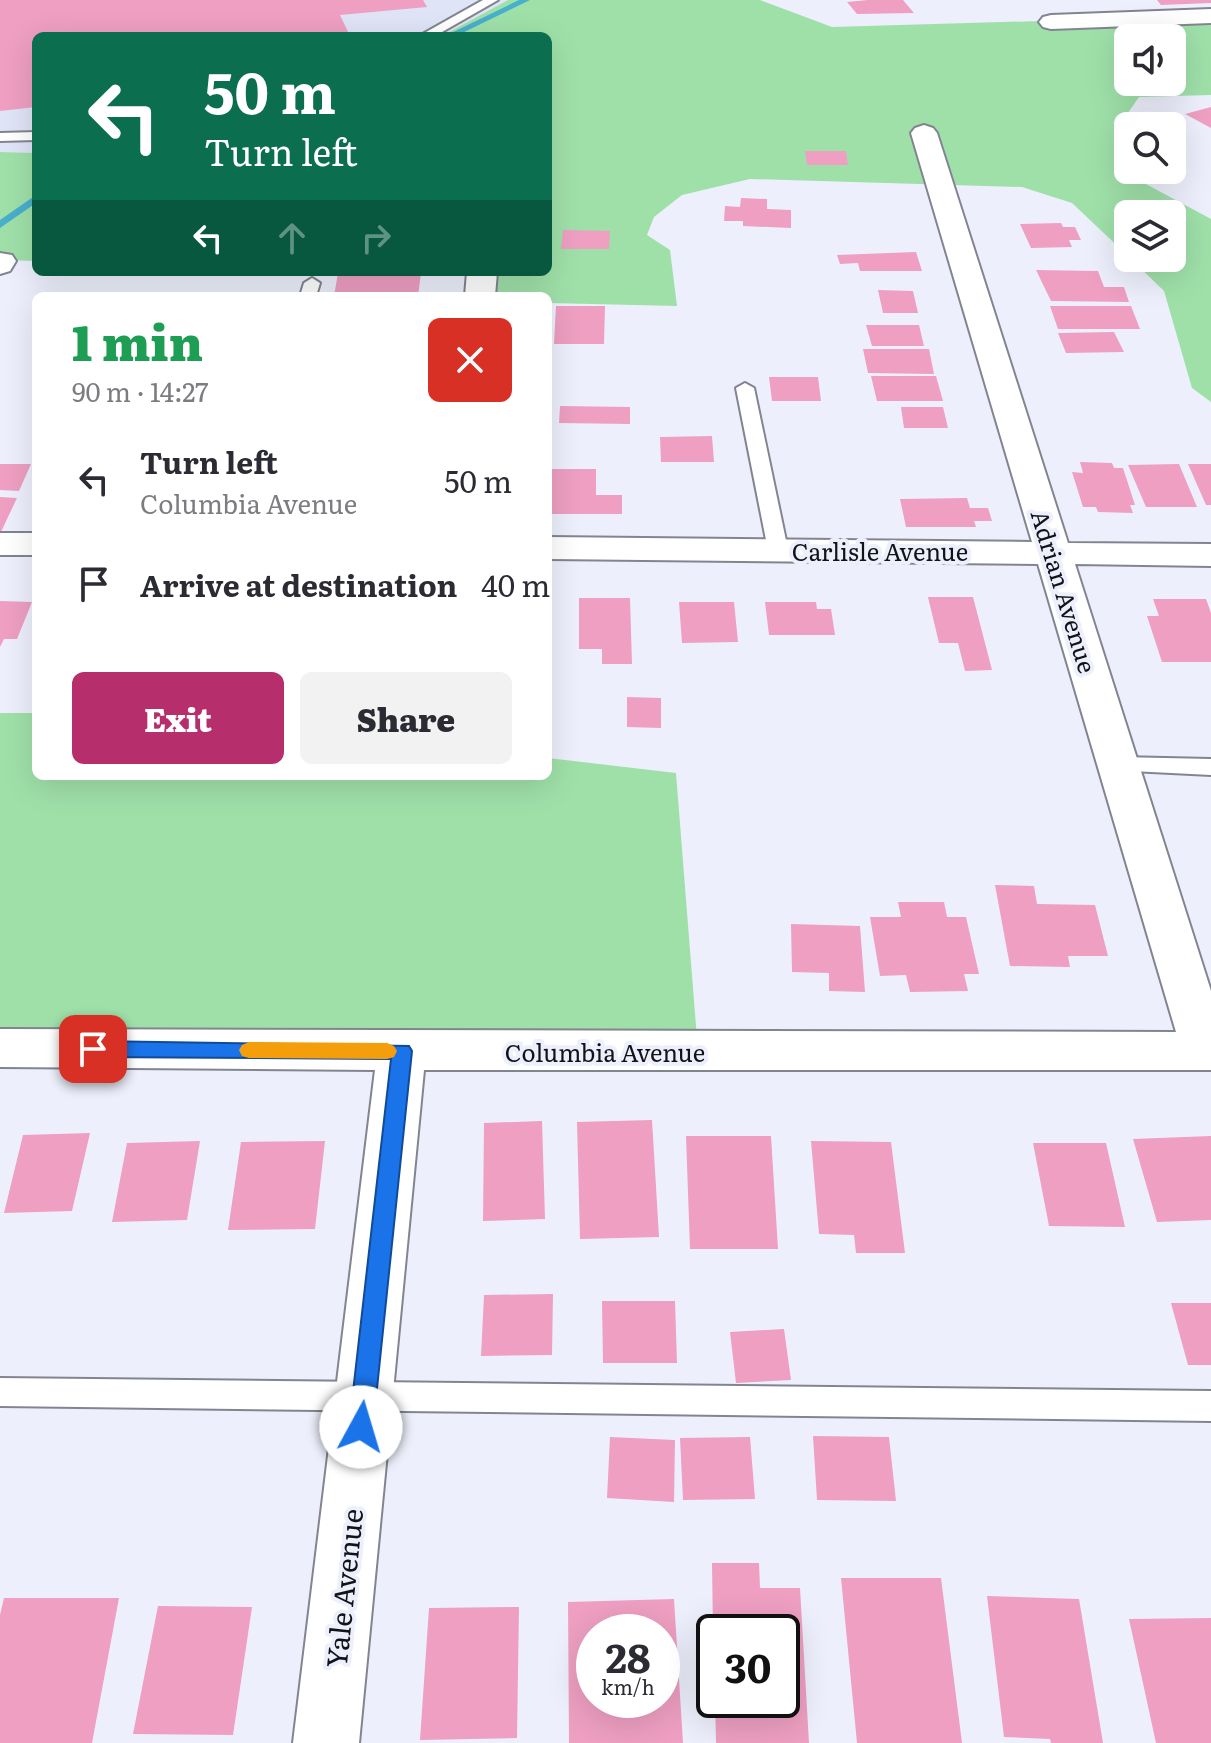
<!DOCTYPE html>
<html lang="en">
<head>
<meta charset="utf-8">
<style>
  :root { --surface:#fff; --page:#f2f2f3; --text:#2b2b33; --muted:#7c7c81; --accent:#b72e6d }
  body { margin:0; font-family:Literata,serif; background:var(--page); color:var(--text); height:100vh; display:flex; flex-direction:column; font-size:30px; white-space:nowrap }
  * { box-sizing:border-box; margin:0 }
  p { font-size:26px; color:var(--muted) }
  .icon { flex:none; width:44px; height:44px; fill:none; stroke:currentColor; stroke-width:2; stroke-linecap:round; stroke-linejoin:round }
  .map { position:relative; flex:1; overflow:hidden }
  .sheet { position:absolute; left:32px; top:292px; width:520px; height:488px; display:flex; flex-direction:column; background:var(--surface); border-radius:12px; box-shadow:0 8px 32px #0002 }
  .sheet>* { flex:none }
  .guide { position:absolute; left:32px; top:32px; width:520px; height:244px; border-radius:12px; box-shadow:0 8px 32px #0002; background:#0b6e4f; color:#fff; overflow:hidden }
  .tools { position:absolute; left:1114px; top:24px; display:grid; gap:16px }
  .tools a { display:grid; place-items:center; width:72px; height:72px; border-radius:12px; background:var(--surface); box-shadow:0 8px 32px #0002; font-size:40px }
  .speed { position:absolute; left:576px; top:1614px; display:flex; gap:16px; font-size:40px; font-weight:700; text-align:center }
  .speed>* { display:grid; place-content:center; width:104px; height:104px; border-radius:50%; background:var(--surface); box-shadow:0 8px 32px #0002; line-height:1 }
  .speed small { font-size:20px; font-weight:400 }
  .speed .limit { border:4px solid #111; border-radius:12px; background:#fff; color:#111 }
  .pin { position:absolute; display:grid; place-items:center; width:68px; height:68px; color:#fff; margin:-34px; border-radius:16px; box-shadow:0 4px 12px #0006 }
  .me { position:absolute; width:88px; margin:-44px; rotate:6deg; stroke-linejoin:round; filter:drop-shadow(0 0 6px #0008) }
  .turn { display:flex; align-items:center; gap:28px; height:168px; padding:0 40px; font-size:36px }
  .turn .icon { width:104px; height:104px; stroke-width:2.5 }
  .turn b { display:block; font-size:56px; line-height:68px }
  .lanes { display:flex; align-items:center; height:76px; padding:0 40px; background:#0003; justify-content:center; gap:40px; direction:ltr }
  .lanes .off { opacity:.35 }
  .round { display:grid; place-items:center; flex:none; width:84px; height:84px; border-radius:12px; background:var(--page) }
  .head { display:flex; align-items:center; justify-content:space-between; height:136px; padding:0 40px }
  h1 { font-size:48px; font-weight:800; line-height:60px; color:#1e9e55 }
  .primary-button { display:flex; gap:16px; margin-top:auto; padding:16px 40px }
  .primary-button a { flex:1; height:92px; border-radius:12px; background:var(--accent); color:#fff; font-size:32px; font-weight:800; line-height:92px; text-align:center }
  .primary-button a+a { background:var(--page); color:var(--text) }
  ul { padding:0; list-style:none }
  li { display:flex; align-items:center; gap:24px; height:104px; padding:0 40px }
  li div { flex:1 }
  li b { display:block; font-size:30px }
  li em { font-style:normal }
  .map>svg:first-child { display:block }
  .built { fill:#dfe4f6 }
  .green { fill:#9fe0a9; fill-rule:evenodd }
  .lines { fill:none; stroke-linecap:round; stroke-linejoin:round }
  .stream { fill:#48afcc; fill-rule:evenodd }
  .building { fill:#ee9fc2; fill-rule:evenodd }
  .lane-casing { stroke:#828590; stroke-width:4 }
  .street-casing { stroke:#828590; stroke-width:4 }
  .lane { fill:#fff; fill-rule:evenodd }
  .street { fill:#fff; fill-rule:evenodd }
  .route { fill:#1a73e8; stroke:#114b97; stroke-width:2 }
  .slow { fill:#f59e0b }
  .labels { text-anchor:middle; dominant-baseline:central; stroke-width:8; stroke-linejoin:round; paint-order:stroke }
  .street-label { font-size:24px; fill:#121317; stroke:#edf0fc }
  .near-street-label { font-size:28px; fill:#121317; stroke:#edf0fc }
</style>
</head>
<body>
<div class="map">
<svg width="1211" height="1743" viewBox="0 0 1211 1743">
  <rect width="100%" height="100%" fill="#edf0fc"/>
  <!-- built -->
  <path class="built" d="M0,0h508l-66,36h-406v117h-3l-33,-1z"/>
  <!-- green -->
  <path class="green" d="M508,0h252l72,27 379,-11v79l-72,2 -20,29 9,21v23h10l6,13 67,36v183l-19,-14 -28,-97 -34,-33h42v-44h-44v42l-56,-53 -50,-16 -272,-8 -68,16 -28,22 -7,18 23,15 7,56 -129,-3v-7h-68l2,-24h66v-236h-106zM1128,38h44v44h-44z
    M0,152l36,1v108l-36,-1z
    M0,713h36v63h512v-18l128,15 22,278 -698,-3z"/>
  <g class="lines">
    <!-- stream -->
    <path class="stream" d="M519,0h11l-74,36h-11z
      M36,195v8l-36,25v-8z"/>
  </g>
  <!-- building -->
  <path class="building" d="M0,0h423l4,7 -87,8 10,21h-314v71l-36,4z
    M868,0h35l11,13 -57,1 -10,-12z
    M1157,0h54v3l-50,2z
    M1211,107v21l-26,-14z
    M805,151h41l2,14h-41z
    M741,198l26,1v10l24,1v18l-48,-2v-5h-19l1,-15 15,1z
    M1061,223l2,4h12l6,13h-12l3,7 -41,1 -11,-24z
    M563,230l47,1 -1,18h-48z
    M916,252l6,19h-62l-2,-8 -18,1 -3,-9z
    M1036,270l62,1 6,16h20l5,15 -78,-1z
    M338,273h83l-3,23h-84z
    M878,290l35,1 5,22h-35z
    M556,306h49l-1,38h-50z
    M1050,306h81l9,23h-82z
    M866,325h53l5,21h-52z
    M1114,332l10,20 -58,1 -8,-20z
    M863,349h66l5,25 -66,-1z
    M871,376h65l7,25h-66z
    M769,377h49l3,24h-49z
    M560,406l70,1v17l-71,-1z
    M901,407h42l5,21h-44z
    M712,436l2,26h-53l-1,-25z
    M1080,462l32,1 2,5h9l12,37h-5l3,8 -35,-1 -2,-5h-13l-11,-35 11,1z
    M0,464h31l-12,27 -19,-1z
    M1179,464l18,43h-51l-18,-42z
    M1188,464h23v41h-5z
    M548,469h48v26h26v19h-74z
    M0,497l17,1 -17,36z
    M967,498l3,10h18l4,13h-18l2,6h-70l-6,-28z
    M928,597h45l19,73 -27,1 -7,-28h-19z
    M579,598h51l2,66h-30v-15h-23z
    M1153,599h53l5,14v49h-49l-15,-46h12z
    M0,601l32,1 -15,37h-13l-4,8z
    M679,602h55l4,40 -56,1z
    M765,602h51l1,7h14l4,26h-66z
    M627,697l34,1v30l-34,-1z
    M995,885l39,1 3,18 58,1 13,51h-40l2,11 -60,-1z
    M898,902h46l3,15h19l13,57h-15l4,17 -58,1 -4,-17 -26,1 -10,-59h31z
    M791,924l69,2 5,66 -36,-1v-18l-37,-1z
    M652,1120l7,117 -79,2 -3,-117z
    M542,1121l3,98 -62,2 1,-98z
    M90,1133l-18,78 -68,2 19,-78z
    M686,1136h85l7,113h-88z
    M1211,1136v84l-54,2 -24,-83z
    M200,1141l-13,79 -75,2 15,-79z
    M325,1141l-10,88 -87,1 13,-88z
    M811,1141l80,1 14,111h-49l-2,-18 -35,-1z
    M1033,1143h73l19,84 -76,-1z
    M553,1294l-1,61 -71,1 3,-61z
    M602,1301h73l2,62h-74z
    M1171,1303h40v62h-23z
    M784,1329l7,51 -55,3 -6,-51z
    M813,1436l76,1 7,64 -79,-1z
    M610,1437l65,3 -1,62 -67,-4z
    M750,1437l5,62 -72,1 -3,-62z
    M712,1563h47l1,25h40l9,155h-93l-1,-43h67v-68h-69z
    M841,1578h100l21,165h-105z
    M987,1596l92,3 24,144h-52l-1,-4 -46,-2z
    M4,1598h115l-27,145h-92v-128z
    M674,1599l9,144h-114l-1,-141zM594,1632h68v68h-68z
    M158,1606l94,1 -19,128 -100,-1z
    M519,1607l-2,131 -97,2 9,-132z
    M1211,1618v125h-55l-27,-124z"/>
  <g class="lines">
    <defs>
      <path id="lane" d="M483,0h15l-63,36h-16z
        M36,132v8l-36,1v-8z
        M312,278l8,5 -4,13h-16l4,-13z
        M745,383l9,5 34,162 -10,6 -10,-6 -32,-162z
        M1119,757l92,2v16l-100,-5 -3,-5 3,-5z
        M0,1378l1211,13v30l-1211,-15z"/>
      <path id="street" d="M1211,9v14l-160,6 -8,-2 -4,-5 4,-5 8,-2z
        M924,125l9,3 4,5 131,410 143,1v22l-136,-2 136,427v79h-787l-65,673h-66l82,-673 -375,-3v-38l1176,3 -138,-468 -490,-5v-22l484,5 -121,-409 4,-5z
        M0,253l12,2 4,6 -6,10 -10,3z
        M467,272h30l-2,24h-30z
        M0,533h36v22h-36z"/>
    </defs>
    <!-- lane casing -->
    <use href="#lane" class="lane-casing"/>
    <!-- street casing -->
    <use href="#street" class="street-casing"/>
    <!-- lane -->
    <use href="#lane" class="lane"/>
    <!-- street -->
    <use href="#street" class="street"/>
  </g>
  <!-- route -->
  <path class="route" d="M93,1041l316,5 3,5 -39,376 -4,8 -8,3 -9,-3 -3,-8 42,-368 -298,-2 -7,-2 -3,-6 3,-6z"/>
  <!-- slow -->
  <path class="slow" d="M249,1042l138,1 7,3 3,5 -3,6 -7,2 -138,-1 -7,-2 -3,-6 3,-5z"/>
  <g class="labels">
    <!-- street labels -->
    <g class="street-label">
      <text x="880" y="550">Carlisle Avenue</text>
      <text transform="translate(1065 591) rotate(73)">Adrian Avenue</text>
      <text x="605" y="1051">Columbia Avenue</text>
    </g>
    <!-- near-street labels -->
    <g class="near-street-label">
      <text transform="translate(343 1588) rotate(-84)">Yale Avenue</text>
    </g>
  </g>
</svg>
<div class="tools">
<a><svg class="icon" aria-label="sound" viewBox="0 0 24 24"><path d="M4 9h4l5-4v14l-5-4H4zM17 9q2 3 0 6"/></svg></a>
<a><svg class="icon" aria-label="search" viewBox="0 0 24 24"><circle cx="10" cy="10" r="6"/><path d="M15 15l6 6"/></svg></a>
<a><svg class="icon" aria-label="layers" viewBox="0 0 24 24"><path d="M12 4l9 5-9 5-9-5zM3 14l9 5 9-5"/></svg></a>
</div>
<div class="speed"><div>28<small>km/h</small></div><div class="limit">30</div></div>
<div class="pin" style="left:93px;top:1049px;background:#d93025"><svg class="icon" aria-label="arrive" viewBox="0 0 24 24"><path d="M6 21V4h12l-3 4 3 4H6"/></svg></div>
<svg class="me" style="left:361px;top:1427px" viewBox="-20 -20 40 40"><circle r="19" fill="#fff"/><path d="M0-13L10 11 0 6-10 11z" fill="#1a73e8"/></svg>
<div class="guide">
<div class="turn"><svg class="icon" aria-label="left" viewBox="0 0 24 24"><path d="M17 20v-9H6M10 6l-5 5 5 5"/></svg><div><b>50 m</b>Turn left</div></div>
<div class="lanes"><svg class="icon" aria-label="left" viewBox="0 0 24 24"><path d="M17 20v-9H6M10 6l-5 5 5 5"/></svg><svg class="icon off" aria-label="ahead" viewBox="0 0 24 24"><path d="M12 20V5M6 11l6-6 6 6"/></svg><svg class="icon off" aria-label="right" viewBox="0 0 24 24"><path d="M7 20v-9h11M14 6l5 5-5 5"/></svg></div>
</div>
<section class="sheet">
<div class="head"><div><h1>1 min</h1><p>90 m · 14:27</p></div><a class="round" style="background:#d93025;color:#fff"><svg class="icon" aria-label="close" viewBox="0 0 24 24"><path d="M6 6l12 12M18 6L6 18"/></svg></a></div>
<ul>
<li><svg class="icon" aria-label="left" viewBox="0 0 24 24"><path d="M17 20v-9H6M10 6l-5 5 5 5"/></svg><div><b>Turn left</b><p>Columbia Avenue</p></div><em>50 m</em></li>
<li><svg class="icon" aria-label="arrive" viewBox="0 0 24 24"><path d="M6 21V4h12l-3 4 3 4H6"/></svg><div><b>Arrive at destination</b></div><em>40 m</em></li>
</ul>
<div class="primary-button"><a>Exit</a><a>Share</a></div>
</section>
</div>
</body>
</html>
